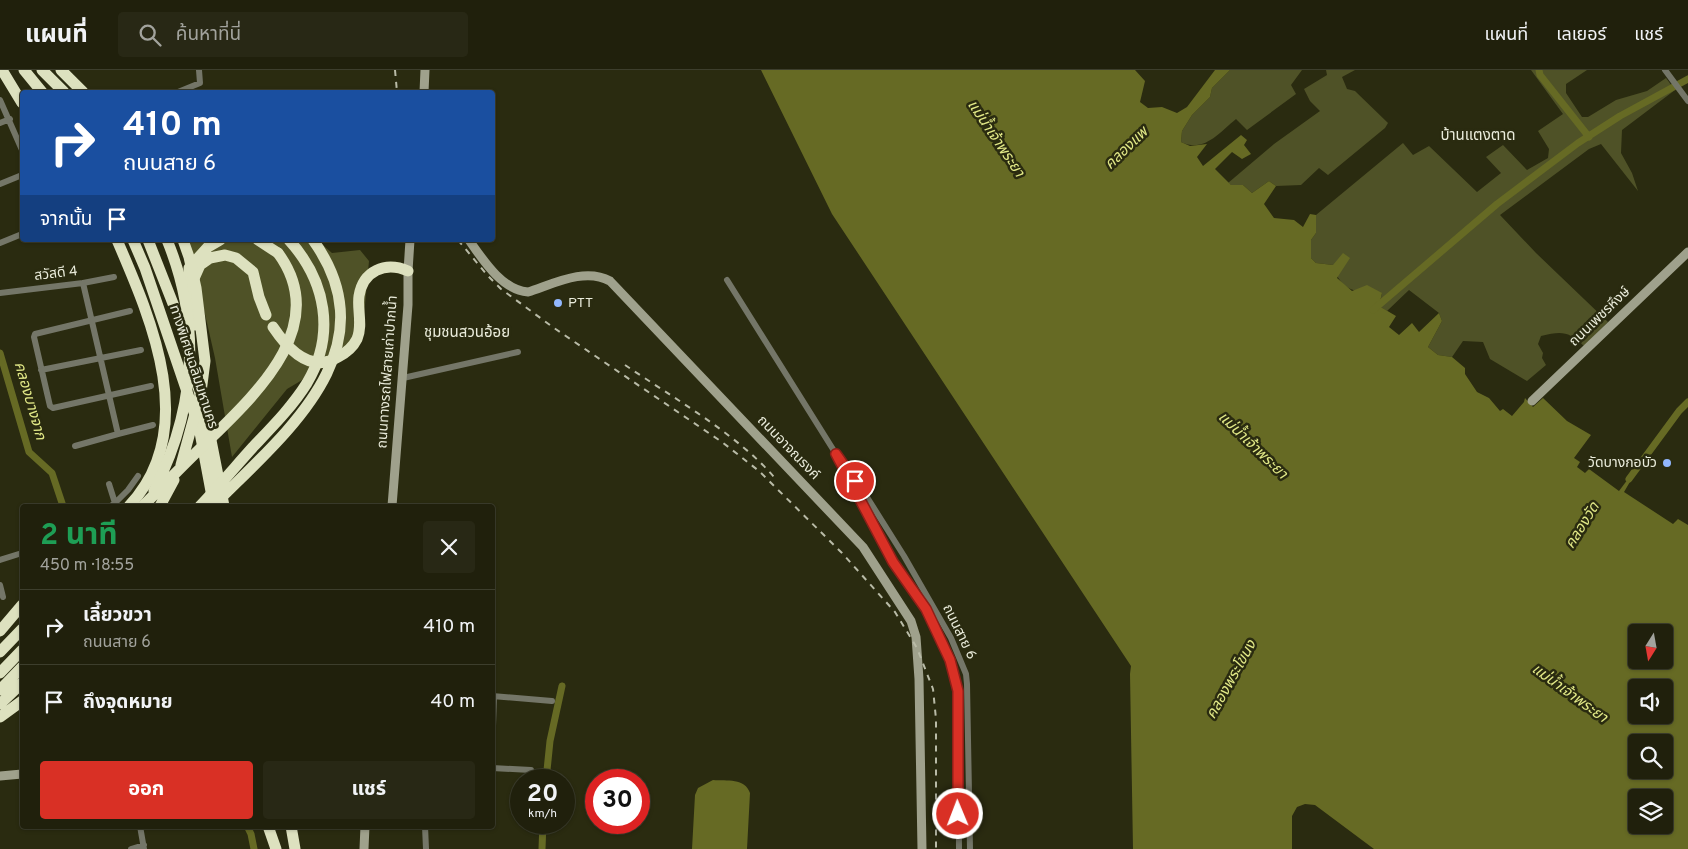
<!DOCTYPE html>
<html lang="th">
<head>
<meta charset="utf-8">
<style>
  :root { --surface:#20200c; --page:#282815; --text:#f1f3f6; --muted:#a2a39d; --line:#3d3e2d; --accent:#d93025 }
  body { margin:0; font-family:Overpass,"Noto Sans Thai",sans-serif; background:var(--page); color:var(--text); height:100vh; display:flex; flex-direction:column; font-size:19px; white-space:nowrap }
  * { box-sizing:border-box; margin:0 }
  p { font-size:16px; color:var(--muted) }
  .icon { flex:none; width:28px; height:28px; fill:none; stroke:currentColor; stroke-width:2; stroke-linecap:round; stroke-linejoin:round }
  .map { position:relative; flex:1; overflow:hidden }
  .panel { position:absolute; left:20px; top:434px; width:475px; height:325px; display:flex; flex-direction:column; background:var(--surface); border-radius:5px; box-shadow:0 1px 4px #0004,0 0 0 1px var(--line) }
  .panel>* { flex:none }
  .top-card { position:absolute; left:20px; top:20px; width:475px; height:152px; border-radius:5px; box-shadow:0 1px 4px #0004,0 0 0 1px var(--line); background:#1a4fa0; color:#fff; overflow:hidden }
  .needle { width:32px; rotate:191deg }
  .tools { position:absolute; left:1628px; top:554px; display:grid; gap:10px }
  .tools a { display:grid; place-items:center; width:45px; height:45px; border-radius:5px; background:var(--surface); box-shadow:0 1px 4px #0004,0 0 0 1px var(--line); font-size:25px }
  .speed { position:absolute; left:510px; top:699px; display:flex; gap:10px; font-size:25px; font-weight:700; text-align:center }
  .speed>* { display:grid; place-content:center; width:65px; height:65px; border-radius:50%; background:var(--surface); box-shadow:0 1px 4px #0004,0 0 0 1px var(--line); line-height:1 }
  .speed small { font-size:12px; font-weight:400 }
  .speed .limit { border:8px solid #d22; background:#fff; color:#111 }
  .pin { position:absolute; display:grid; place-items:center; width:42px; height:42px; color:#fff; margin:-21px; border:2px solid #fff; border-radius:50%; box-shadow:0 1px 5px #0007 }
  .me { position:absolute; width:55px; margin:-28px; rotate:359deg; stroke-linejoin:round; filter:drop-shadow(0 0 4px #0008) }
  .turn { display:flex; align-items:center; gap:18px; height:105px; padding:0 20px; font-size:22px }
  .turn .icon { width:65px; height:65px; stroke-width:2.5 }
  .turn b { display:block; font-size:35px; line-height:42px }
  .then { display:flex; align-items:center; height:48px; padding:0 20px; background:#0003; gap:10px; font-size:19px }
  .round { display:grid; place-items:center; flex:none; width:52px; height:52px; border-radius:5px; background:var(--page) }
  .overview { display:flex; align-items:center; justify-content:space-between; height:85px; padding:0 20px }
  h1 { font-size:30px; font-weight:700; line-height:38px; color:#1e9e55 }
  .cta { display:flex; gap:10px; margin-top:auto; padding:10px 20px }
  .cta a { flex:1; height:58px; border-radius:5px; background:var(--accent); color:#fff; font-size:20px; font-weight:700; line-height:58px; text-align:center }
  .cta a+a { background:var(--page); color:var(--text) }
  ul { padding:0; list-style:none }
  li { display:flex; align-items:center; gap:15px; height:75px; padding:0 20px; border-top:1px solid var(--line) }
  li div { flex:1 }
  li b { display:block; font-size:19px }
  li em { font-style:normal }
  header { display:flex; align-items:center; gap:30px; box-sizing:border-box; height:70px; padding:0 25px; background:var(--surface); border-bottom:1px solid var(--line) }
  header strong { font-size:24px }
  nav { display:flex; gap:28px; margin-inline-start:auto; font-size:18px }
  .search { width:350px; height:45px; background:var(--page); display:flex; align-items:center; gap:12px; box-sizing:border-box; padding:0 18px; border-radius:5px; color:var(--muted); font-size:19px }
  .map>svg:first-child { display:block }
  .green { fill:#4f5227 }
  .water { fill:#666a24; fill-rule:evenodd }
  .lines { fill:none; stroke-linecap:round; stroke-linejoin:round }
  .canal { stroke:#666a24; stroke-width:7 }
  .street { stroke:#747668; stroke-width:6 }
  .secondary { stroke:#9fa18c; stroke-width:9 }
  .highway { stroke:#dde1bf; stroke-width:11 }
  .rail { stroke:#b9bba7; stroke-width:2; stroke-dasharray:6 6; stroke-linecap:butt }
  .highway-bridge { stroke:#dde1bf; stroke-width:11 }
  .route-casing { stroke:#8d1f18; stroke-width:12 }
  .route { stroke:#d93025; stroke-width:9 }
  .poi-dot { fill:#92b7fd; stroke:#2a2b10; stroke-width:2 }
  .labels { text-anchor:middle; dominant-baseline:central; stroke-width:5; stroke-linejoin:round; paint-order:stroke }
  .street-label { font-size:14px; fill:#eaecdb; stroke:#2a2b10 }
  .poi-label { font-size:14px; fill:#eaecdb; stroke:#2a2b10; text-anchor:start }
  .neighbourhood-label { font-size:15px; fill:#eaecdb; stroke:#2a2b10 }
  .water-label { font-size:15px; font-style:italic; fill:#e2e987; stroke:#2a2b10 }
</style>
</head>
<body>
<header>
<strong>แผนที่</strong>
<div class="search"><svg class="icon" aria-label="search" viewBox="0 0 24 24"><circle cx="10" cy="10" r="6"/><path d="M15 15l6 6"/></svg>ค้นหาที่นี่</div>
<nav><a>แผนที่</a><a>เลเยอร์</a><a>แชร์</a></nav>
</header>
<div class="map">
<svg width="1688" height="779" viewBox="0 0 1688 779">
  <rect width="100%" height="100%" fill="#2a2b10"/>
  <!-- green -->
  <path class="green" d="M1230,0h72l-11,15 5,9 -49,36 -11,-11c-17,14 -32,34 -55,23l1,-11 10,-16 18,-18 2,-9z
    M1326,0h29l-13,7 5,12 8,2 33,32 -3,5 -57,47 -9,-7 -18,17 -25,1 -7,-5 -17,12 -9,-8h-12l-3,-2 46,-39 46,-33 -10,-10 -6,-12 23,-14z
    M1531,0h56l-21,14v9l16,24h6l28,-17 31,-9 19,-13 9,12 -53,40 -1,23 11,20 6,18 -37,-47 -12,5 -89,66 36,38 72,69 -24,24c-16,-15 -22,-15 -43,-10l-3,8 5,9 -1,5 4,7 -19,16 -37,-22 -7,-17 -20,-1 -11,16 -14,-2 -10,-8 14,-26 -3,-8 -30,-23 -22,21 -8,-5 3,-13c-25,-1 -41,0 -49,-28l-17,-2 -5,-5v-18l5,-7v-18l87,-72 10,12 16,-9 48,46 24,-19 -15,-16 17,-12 24,25 21,-12 1,-9 -11,-18 25,-17z
    M188,170h129l15,13 28,-3 9,11 -7,77 -16,16 -59,35 -55,68 -17,-99z"/>
  <!-- water -->
  <path class="water" d="M761,0h374l10,11 -5,21 8,6 14,-1 15,6 10,-6 28,-37h15l-18,18 -2,9 -18,18 -10,16 -1,11 9,4 17,-2 -10,13 6,9 38,-31 6,5 -3,5 7,9 -9,5 -10,-7 -17,17 16,16h12l9,8 17,-12 7,5 -12,18 10,14 20,2 9,7 7,-13 6,1v18l-5,7v18l5,5 17,2 10,-12 7,5 -13,20 15,13 15,-6 15,8 -3,13 17,10 -7,11 10,8 13,-12 7,9 20,-19 3,8 -14,26 10,8 14,2 13,11v6l12,18 12,6 11,13 3,-2 9,7 12,-14 1,-4 8,9 10,-9 24,23 24,14 -17,23 6,4 -3,5 8,6 4,-4 30,22 15,-20v4l-10,17 49,32 5,-5 10,6v324h-314l-59,-44 -10,-1 -8,3 -5,9v33h-159l-3,-175 1,-8 -299,-452zM1636,562h28v28h-28zM1636,618h28v27h-28zM1636,672h28v28h-28zM1636,728h28v27h-28z
    M713,710c14,1 32,-2 37,13l-3,56h-55l3,-54 3,-7z"/>
  <g class="lines">
    <!-- canal -->
    <path class="canal" d="M1539,0l1,5 49,62
      M1373,240l124,-106 81,-61 42,-27 68,-37
      M0,283l29,99 23,21 11,33
      M1629,409l50,-68 9,-9
      M546,710l4,-39 12,-55
      M247,756l4,8 3,15
      M542,779l1,-27"/>
    <!-- street -->
    <path class="street" d="M1665,0l23,31
      M178,22l22,-9 -1,-13
      M0,30l22,50
      M0,53l10,-4
      M0,114l22,-9
      M0,173l22,-9
      M727,210l109,174 29,40 39,62 47,82 15,36 1,10 3,165
      M0,223l83,-10 31,-6
      M130,241l-95,23 -1,3 16,69 3,2 98,-22
      M41,300l100,-20
      M403,308l115,-26
      M118,364l35,-9
      M75,376l43,-12 -35,-151
      M846,404l47,88 33,47 24,51 8,31 1,158
      M109,414l6,19 -4,3
      M115,433l13,-13 10,-14
      M0,490l22,-7
      M0,515l3,12
      M492,626l60,5
      M492,685l2,-58
      M492,698l39,2
      M140,756l4,23
      M425,756l1,23
      M131,779l13,-4"/>
    <!-- secondary -->
    <path class="secondary" d="M424,22l1,-22
      M469,170c14,20 33,50 59,52 25,-8 57,-25 82,-11l253,266 48,74 5,16 3,42 3,170
      M1532,331l156,-149
      M392,436l16,-201v-34l2,-31
      M0,706l22,-2
      M364,779l1,-23"/>
    <!-- highway -->
    <path class="highway" d="M2,0l20,33
      M24,0l18,22
      M42,0l22,22
      M61,0l22,22
      M117,170c35,81 83,191 12,266
      M133,170l12,28 54,159 14,75
      M148,170l33,84 26,96 17,86
      M258,170l20,13
      M192,213l8,-18 10,-7 15,-3 11,3 17,14 6,25 7,18
      M196,255l-7,-32v-25l19,-21 12,-7
      M273,257c14,21 37,47 65,30 8,-4 15,-10 19,-18 6,-14 0,-29 2,-43 4,-25 26,-35 49,-25
      M0,561l22,-26
      M0,582l22,-23
      M0,603l22,-23
      M0,620l22,-23
      M0,634l22,-21
      M0,647l22,-16
      M268,756l8,23
      M291,756l4,23"/>
    <!-- rail -->
    <path class="rail" d="M395,0l2,22
      M458,170l30,36 13,13 53,39 168,114 37,29 83,82 53,59 22,36 16,41 3,30v130
      M625,295c47,32 113,70 149,112"/>
    <!-- highway-bridge -->
    <path class="highway-bridge" d="M181,395l20,-73 4,-31 -9,-73 -7,-31 -6,-17
      M154,421c41,-81 48,-166 13,-251
      M143,436c21,-21 41,-42 62,-62 50,-49 127,-118 73,-191
      M160,436l14,-26
      M200,436c18,-19 35,-39 53,-59 19,-20 39,-40 54,-64 29,-49 19,-102 -18,-143
      M213,436c71,-72 179,-156 100,-266"/>
  </g>
  <g class="lines">
    <defs>
      <path id="route" d="M855,411l-19,-27 57,108 33,47 24,51 8,31v123"/>
    </defs>
    <!-- route casing -->
    <use href="#route" class="route-casing"/>
    <!-- route -->
    <use href="#route" class="route"/>
  </g>
  <!-- markers -->
  <g class="poi-dot">
    <circle cx="558" cy="233" r="5"/>
    <circle cx="1667" cy="393" r="5"/>
  </g>
  <g class="labels">
    <!-- street labels -->
    <g class="street-label">
      <text transform="translate(56 204) rotate(-7)">สวัสดี 4</text>
      <text transform="translate(1600 247) rotate(-44)">ถนนเพชรหึงษ์</text>
      <text transform="translate(193 297) rotate(72)">ทางพิเศษเฉลิมมหานคร</text>
      <text transform="translate(388 302) rotate(-86)">ถนนทางรถไฟสายเก่าปากน้ำ</text>
      <text transform="translate(788 378) rotate(46)">ถนนอาจณรงค์</text>
      <text transform="translate(959 562) rotate(64)">ถนนสาย 6</text>
    </g>
    <!-- poi labels -->
    <g class="poi-label">
      <text x="568" y="233">PTT</text>
      <text x="1657" y="393" text-anchor="end">วัดบางกอบัว</text>
    </g>
    <!-- neighbourhood labels -->
    <g class="neighbourhood-label">
      <text x="1478" y="66">บ้านแตงตาด</text>
      <text x="467" y="263">ชุมชนสวนอ้อย</text>
    </g>
    <!-- water labels -->
    <g class="water-label">
      <text transform="translate(995 69) rotate(56)">แม่น้ำเจ้าพระยา</text>
      <text transform="translate(1127 79) rotate(-44)">คลองแพ</text>
      <text transform="translate(29 331) rotate(74)">คลองบางจาก</text>
      <text transform="translate(1252 376) rotate(44)">แม่น้ำเจ้าพระยา</text>
      <text transform="translate(1583 456) rotate(-58)">คลองวัด</text>
      <text transform="translate(1232 610) rotate(-61)">คลองพระโขนง</text>
      <text transform="translate(1569 624) rotate(36)">แม่น้ำเจ้าพระยา</text>
    </g>
  </g>
</svg>
<div class="tools">
<a><svg class="needle" viewBox="-14 -14 28 28"><path d="M0-13l5 13h-10z" fill="#e53935"/><path d="M0 13l5-13h-10z" fill="#a2a39d"/></svg></a>
<a><svg class="icon" aria-label="sound" viewBox="0 0 24 24"><path d="M4 9h4l5-4v14l-5-4H4zM17 9q2 3 0 6"/></svg></a>
<a><svg class="icon" aria-label="search" viewBox="0 0 24 24"><circle cx="10" cy="10" r="6"/><path d="M15 15l6 6"/></svg></a>
<a><svg class="icon" aria-label="layers" viewBox="0 0 24 24"><path d="M12 4l9 5-9 5-9-5zM3 14l9 5 9-5"/></svg></a>
</div>
<div class="speed"><div>20<small>km/h</small></div><div class="limit">30</div></div>
<div class="pin" style="left:855px;top:411px;background:#d93025"><svg class="icon" aria-label="arrive" viewBox="0 0 24 24"><path d="M6 21V4h12l-3 4 3 4H6"/></svg></div>
<svg class="me" style="left:958px;top:744px" viewBox="-20 -20 40 40"><circle r="17" fill="#d93025" stroke="#fff" stroke-width="3"/><path d="M0-11L8 9 0 5-8 9z" fill="#fff"/></svg>
<div class="top-card">
<div class="turn"><svg class="icon" aria-label="right" viewBox="0 0 24 24"><path d="M7 20v-9h11M14 6l5 5-5 5"/></svg><div><b>410 m</b>ถนนสาย 6</div></div>
<div class="then">จากนั้น<svg class="icon" aria-label="arrive" viewBox="0 0 24 24"><path d="M6 21V4h12l-3 4 3 4H6"/></svg></div>
</div>
<section class="panel">
<div class="overview"><div><h1>2 นาที</h1><p>450 m · 18:55</p></div><a class="round"><svg class="icon" aria-label="close" viewBox="0 0 24 24"><path d="M6 6l12 12M18 6L6 18"/></svg></a></div>
<ul>
<li><svg class="icon" aria-label="right" viewBox="0 0 24 24"><path d="M7 20v-9h11M14 6l5 5-5 5"/></svg><div><b>เลี้ยวขวา</b><p>ถนนสาย 6</p></div><em>410 m</em></li>
<li><svg class="icon" aria-label="arrive" viewBox="0 0 24 24"><path d="M6 21V4h12l-3 4 3 4H6"/></svg><div><b>ถึงจุดหมาย</b></div><em>40 m</em></li>
</ul>
<div class="cta"><a>ออก</a><a>แชร์</a></div>
</section>
</div>
</body>
</html>
